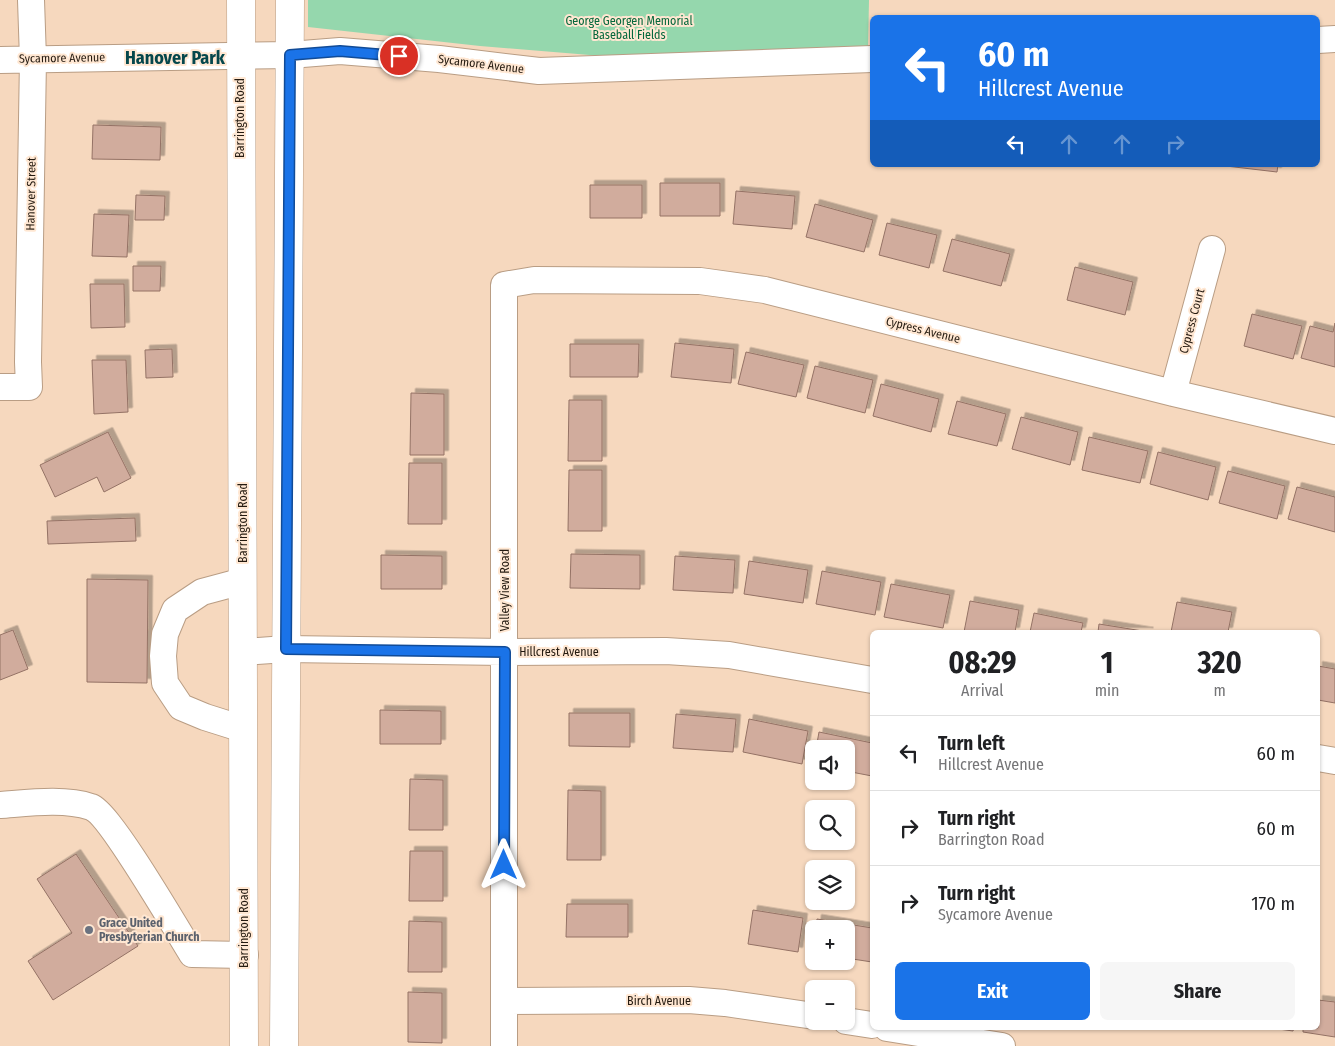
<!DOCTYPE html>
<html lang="en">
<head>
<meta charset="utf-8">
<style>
  :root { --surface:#fff; --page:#f6f6f6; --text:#202124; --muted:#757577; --line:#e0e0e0; --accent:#1a73e8 }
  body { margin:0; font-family:"Fira Sans Condensed",sans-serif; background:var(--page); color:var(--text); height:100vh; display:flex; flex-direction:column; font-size:19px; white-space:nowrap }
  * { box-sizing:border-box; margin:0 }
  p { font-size:16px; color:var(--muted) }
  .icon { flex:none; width:28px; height:28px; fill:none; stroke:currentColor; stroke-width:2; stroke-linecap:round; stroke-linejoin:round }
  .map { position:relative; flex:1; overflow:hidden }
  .panel { position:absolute; left:870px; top:630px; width:450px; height:400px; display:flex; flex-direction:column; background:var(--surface); border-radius:8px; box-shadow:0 1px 4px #0004 }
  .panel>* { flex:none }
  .top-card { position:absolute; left:870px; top:15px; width:450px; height:152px; border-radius:8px; box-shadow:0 1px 4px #0004; background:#1a73e8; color:#fff; overflow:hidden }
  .controls { position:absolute; left:805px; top:740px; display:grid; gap:10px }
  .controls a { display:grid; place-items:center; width:50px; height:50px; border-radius:8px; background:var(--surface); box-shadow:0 1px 4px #0004; font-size:25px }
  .pin { position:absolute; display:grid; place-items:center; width:42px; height:42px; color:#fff; margin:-21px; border:2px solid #fff; border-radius:50%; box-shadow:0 1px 5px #0007 }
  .me { position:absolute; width:55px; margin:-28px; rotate:0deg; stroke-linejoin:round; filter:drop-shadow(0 0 4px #0008) }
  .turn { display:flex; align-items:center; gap:18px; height:105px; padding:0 25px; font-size:22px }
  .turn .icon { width:65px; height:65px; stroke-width:2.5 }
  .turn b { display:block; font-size:35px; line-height:42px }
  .lanes { display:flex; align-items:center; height:48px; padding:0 25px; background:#0003; justify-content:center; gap:25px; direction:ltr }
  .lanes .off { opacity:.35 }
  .eta { display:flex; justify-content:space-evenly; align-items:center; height:85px; text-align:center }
  .eta b { font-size:30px; font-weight:700; line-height:35px }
  .button { display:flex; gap:10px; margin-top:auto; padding:10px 25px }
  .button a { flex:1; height:58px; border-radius:8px; background:var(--accent); color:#fff; font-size:20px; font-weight:700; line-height:58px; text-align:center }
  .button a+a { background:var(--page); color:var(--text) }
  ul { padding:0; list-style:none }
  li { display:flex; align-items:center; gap:15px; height:75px; padding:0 25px; border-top:1px solid var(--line) }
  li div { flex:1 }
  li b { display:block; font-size:19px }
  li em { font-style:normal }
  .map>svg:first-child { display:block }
  .green { fill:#95d7ad }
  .building { fill:#d1ac9d; stroke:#947265; filter:url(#shadow) }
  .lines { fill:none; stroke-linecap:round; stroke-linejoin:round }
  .minor-casing { stroke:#b99d84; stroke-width:28 }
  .major-casing { stroke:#b99d84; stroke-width:29 }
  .minor { stroke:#fff; stroke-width:26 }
  .major { stroke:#fff; stroke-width:28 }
  .route-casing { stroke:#114b97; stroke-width:12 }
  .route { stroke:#1a73e8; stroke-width:9 }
  .worship-dot { fill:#6b7280; stroke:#ffe7d2; stroke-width:2 }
  .labels { text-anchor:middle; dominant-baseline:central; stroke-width:4; stroke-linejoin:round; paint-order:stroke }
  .park-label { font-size:12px; fill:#04673b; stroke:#ffe7d2 }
  .street-label { font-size:12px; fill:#241a10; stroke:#ffe7d2 }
  .worship-label { font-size:12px; font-weight:bold; fill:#5b616d; stroke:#ffe7d2; text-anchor:start }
  .district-label { font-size:18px; font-weight:bold; fill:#05474c; stroke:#ffe7d2 }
</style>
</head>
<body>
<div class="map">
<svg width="1335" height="1046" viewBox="0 0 1335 1046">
  <defs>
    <filter id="shadow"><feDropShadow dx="4.5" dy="-4.5" stdDeviation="0" flood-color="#0004"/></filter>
  </defs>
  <rect width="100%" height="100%" fill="#f6d8be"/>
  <!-- green -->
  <path class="green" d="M308,0h561l-1,47 -254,10 -134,-11 -172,-19z"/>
  <!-- building -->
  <path class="building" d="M93,125l68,2 -1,33 -68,-1z
    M1227,165h51l-1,7 -51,-6z
    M660,183h60v33h-60z
    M590,185h52v33h-52z
    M736,191l59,5 -3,33 -59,-5z
    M136,195l29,1 -1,24h-29z
    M815,204l58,16 -9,32 -58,-15z
    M94,214l35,1 -2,42 -35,-1z
    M887,223l50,12 -8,33 -50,-13z
    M952,239l58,15 -9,32 -58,-15z
    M133,266h28l-1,25h-27z
    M1075,267l58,15 -8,33 -58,-15z
    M90,284h34l1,43 -34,1z
    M1252,314l50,12 -9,33 -49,-13z
    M1335,323v44l-34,-9 9,-32 23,6z
    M675,343l59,6 -3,34 -60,-6z
    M570,344h69l-1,33h-68z
    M172,349l1,28 -27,1 -1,-28z
    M746,352l58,13 -8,32 -58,-13z
    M92,360h34l2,52 -34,2z
    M815,366l58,14 -8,33 -58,-15z
    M881,384l58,15 -8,33 -58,-16z
    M411,393l33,1v61h-34z
    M569,400h33v61h-34z
    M957,401l49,13 -9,32 -49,-12z
    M1021,417l57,15 -8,33 -58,-16z
    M108,432l23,46 -27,14 -7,-15 -42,20 -15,-32z
    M1089,437l59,14 -8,32 -58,-13z
    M1158,452l58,15 -8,33 -58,-16z
    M409,463h33v61h-34z
    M569,470h33v61h-34z
    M1228,471l57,15 -8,33 -58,-16z
    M1297,487l38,10v35l-47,-13z
    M135,518l1,23 -88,3 -1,-23z
    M571,554l69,1v34l-70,-1z
    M381,555l61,1v33h-61z
    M675,556l60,4 -2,33 -60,-3z
    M749,561l59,9 -5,33 -59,-9z
    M822,571l59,11 -6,33 -59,-11z
    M87,579l61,1 -1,103 -60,-1z
    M891,584l59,11 -7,33 -59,-11z
    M970,601l49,9 -4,22h-51z
    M1177,602l55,10 -4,20h-57z
    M1034,613l49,10 -2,9h-51z
    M1099,624l50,8h-51z
    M13,630l15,39 -28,11v-45z
    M1318,666l17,3v34l-17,-3z
    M380,710l61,1v33h-61z
    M569,713h61v34l-61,-1z
    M676,714l60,5 -3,33 -60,-4z
    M749,719l59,12 -6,33 -59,-12z
    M819,732l53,11v33l-26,-5v-22h-30z
    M410,779l33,1v50h-34z
    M568,790l33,1v69h-34z
    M410,851h33v50h-34z
    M76,854l62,92 -85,54 -25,-39 44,-28 -35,-54z
    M567,904h61v33h-62z
    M753,910l50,8 -5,34 -50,-8z
    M817,919l55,9v34l-26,-4v-29h-30z
    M409,921l33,1v50h-34z
    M408,992l34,1v50l-34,-1z
    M1318,1000l17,2v35l-32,-5v-4h15z
    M1271,1028h23l-1,3z"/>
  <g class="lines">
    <defs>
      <path id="minor" d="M1318,40l17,-1
        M0,60l290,-5 50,-4 99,8 100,12 333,-12
        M0,387h29l-1,-25 5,-303 -2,-59
        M1173,393l39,-144
        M243,581l-41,11 -27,18 -10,24 -2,22 2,27 16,24 24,10 38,12
        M243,652l43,-3 219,3 161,-1 63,4 143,25
        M1318,758l17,3
        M0,805c28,-2 64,-7 91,2 19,7 86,123 101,147l53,1
        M504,1001l185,-1 36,3 89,13
        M846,1021l26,4
        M887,1028l115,18
        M504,1046v-761l30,-5 166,1 65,9 408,103 162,38"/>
      <path id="major" d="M241,0l3,1046
        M284,1046l6,-1046"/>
    </defs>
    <!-- minor casing -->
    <use href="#minor" class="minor-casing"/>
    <!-- major casing -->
    <use href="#major" class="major-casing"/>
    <!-- minor -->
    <use href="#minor" class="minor"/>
    <!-- major -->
    <use href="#major" class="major"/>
  </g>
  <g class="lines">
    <defs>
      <path id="route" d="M399,56l-59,-5 -50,4 -4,594 219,3 -1,213"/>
    </defs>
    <!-- route casing -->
    <use href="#route" class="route-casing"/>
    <!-- route -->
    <use href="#route" class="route"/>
  </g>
  <!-- markers -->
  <circle class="worship-dot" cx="89" cy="930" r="5"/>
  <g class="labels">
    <!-- park labels -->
    <g class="park-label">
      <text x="629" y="21">George Georgen Memorial<tspan x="629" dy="14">Baseball Fields</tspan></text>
    </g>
    <!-- street labels -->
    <g class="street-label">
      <text transform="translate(62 58) rotate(-1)">Sycamore Avenue</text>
      <text transform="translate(481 64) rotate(7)">Sycamore Avenue</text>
      <text transform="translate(240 118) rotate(-90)">Barrington Road</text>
      <text transform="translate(31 194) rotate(-89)">Hanover Street</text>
      <text transform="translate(1192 321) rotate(-75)">Cypress Court</text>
      <text transform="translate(923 330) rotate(14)">Cypress Avenue</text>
      <text transform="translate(243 523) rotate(-90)">Barrington Road</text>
      <text transform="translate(505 590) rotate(-90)">Valley View Road</text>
      <text x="559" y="652">Hillcrest Avenue</text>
      <text transform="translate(244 928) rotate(-90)">Barrington Road</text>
      <text x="659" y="1001">Birch Avenue</text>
    </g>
    <!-- worship labels -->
    <g class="worship-label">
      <text x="99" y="923">Grace United<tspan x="99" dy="14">Presbyterian Church</tspan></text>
    </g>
    <!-- district labels -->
    <g class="district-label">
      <text x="175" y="58">Hanover Park</text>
    </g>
  </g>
</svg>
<div class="controls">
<a><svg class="icon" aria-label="sound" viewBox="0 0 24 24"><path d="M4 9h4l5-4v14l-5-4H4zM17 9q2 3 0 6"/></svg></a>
<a><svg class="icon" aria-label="search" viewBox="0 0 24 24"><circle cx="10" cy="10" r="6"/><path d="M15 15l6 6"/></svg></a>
<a><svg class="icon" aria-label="layers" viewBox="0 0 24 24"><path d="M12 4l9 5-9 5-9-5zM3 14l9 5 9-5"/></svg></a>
<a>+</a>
<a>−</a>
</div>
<div class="pin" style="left:399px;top:56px;background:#d93025"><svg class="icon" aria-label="arrive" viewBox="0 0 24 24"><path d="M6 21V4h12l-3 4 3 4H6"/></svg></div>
<svg class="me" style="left:504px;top:865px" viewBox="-20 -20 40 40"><path d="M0-17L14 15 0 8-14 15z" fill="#1a73e8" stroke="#fff" stroke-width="4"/></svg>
<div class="top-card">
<div class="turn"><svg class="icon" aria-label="left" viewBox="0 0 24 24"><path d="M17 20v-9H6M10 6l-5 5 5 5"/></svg><div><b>60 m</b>Hillcrest Avenue</div></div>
<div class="lanes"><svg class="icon" aria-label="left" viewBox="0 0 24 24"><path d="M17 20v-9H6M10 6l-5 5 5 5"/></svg><svg class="icon off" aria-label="ahead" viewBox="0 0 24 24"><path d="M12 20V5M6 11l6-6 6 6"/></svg><svg class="icon off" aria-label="ahead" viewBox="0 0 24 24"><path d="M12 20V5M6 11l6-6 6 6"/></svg><svg class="icon off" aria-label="right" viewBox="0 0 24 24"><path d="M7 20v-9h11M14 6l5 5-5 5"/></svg></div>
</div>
<section class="panel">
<div class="eta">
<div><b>08:29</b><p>Arrival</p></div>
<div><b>1</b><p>min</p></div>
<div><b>320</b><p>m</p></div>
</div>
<ul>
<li><svg class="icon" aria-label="left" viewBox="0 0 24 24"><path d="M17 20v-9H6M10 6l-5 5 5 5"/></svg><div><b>Turn left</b><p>Hillcrest Avenue</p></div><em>60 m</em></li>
<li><svg class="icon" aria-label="right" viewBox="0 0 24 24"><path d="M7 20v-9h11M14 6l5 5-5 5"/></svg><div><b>Turn right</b><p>Barrington Road</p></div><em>60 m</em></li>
<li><svg class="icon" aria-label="right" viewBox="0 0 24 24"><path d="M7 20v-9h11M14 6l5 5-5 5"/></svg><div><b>Turn right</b><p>Sycamore Avenue</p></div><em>170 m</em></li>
</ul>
<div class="button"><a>Exit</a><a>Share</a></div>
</section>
</div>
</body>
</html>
